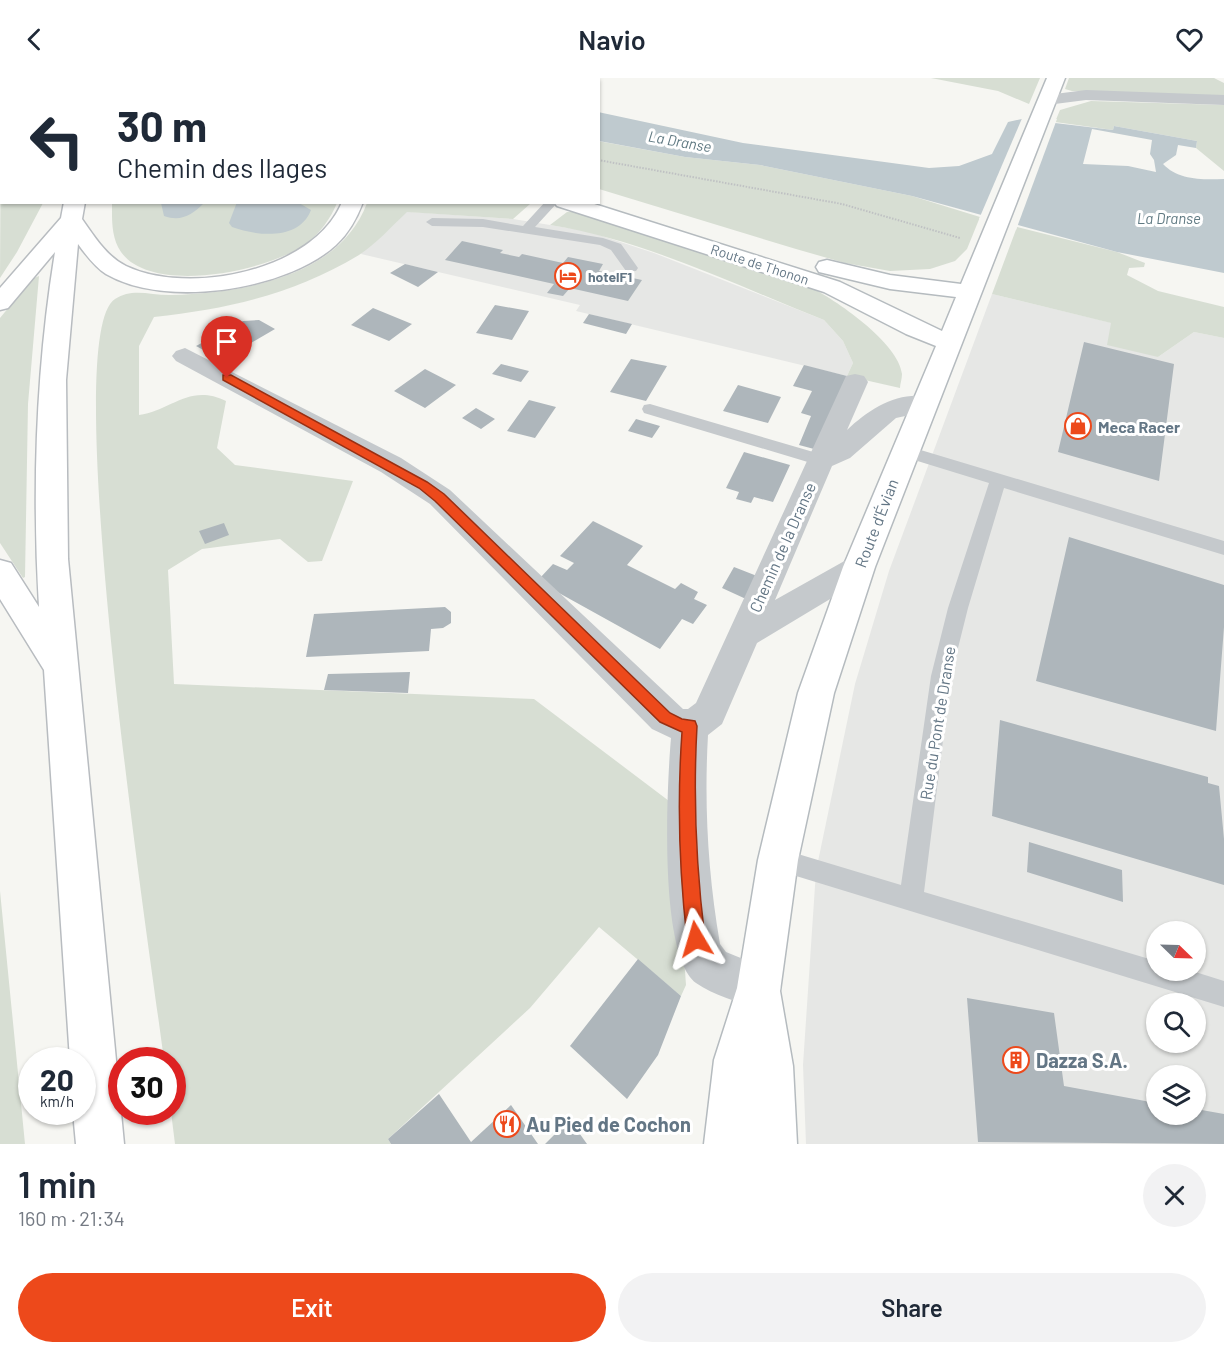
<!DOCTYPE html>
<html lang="en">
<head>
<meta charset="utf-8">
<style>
  :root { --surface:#fff; --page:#f2f2f3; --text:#1f2937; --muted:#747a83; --accent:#ed491b }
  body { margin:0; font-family:Barlow,sans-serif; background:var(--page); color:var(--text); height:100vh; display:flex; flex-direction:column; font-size:22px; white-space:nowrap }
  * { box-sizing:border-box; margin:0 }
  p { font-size:20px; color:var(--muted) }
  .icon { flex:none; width:33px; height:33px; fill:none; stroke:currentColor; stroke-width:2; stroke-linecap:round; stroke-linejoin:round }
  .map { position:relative; height:1066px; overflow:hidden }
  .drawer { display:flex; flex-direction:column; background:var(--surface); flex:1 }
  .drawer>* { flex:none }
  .banner { position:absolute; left:0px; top:0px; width:600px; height:126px; box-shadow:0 2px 4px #0004; background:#fff; color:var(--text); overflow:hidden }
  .needle { width:39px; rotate:113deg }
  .controls { position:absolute; left:1146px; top:843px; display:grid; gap:12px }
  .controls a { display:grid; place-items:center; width:60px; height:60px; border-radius:50%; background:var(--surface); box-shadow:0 2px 4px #0004; font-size:30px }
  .speed { position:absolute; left:18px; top:969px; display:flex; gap:12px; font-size:30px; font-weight:700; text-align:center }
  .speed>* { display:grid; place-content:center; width:78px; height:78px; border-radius:50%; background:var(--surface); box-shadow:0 2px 4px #0004; line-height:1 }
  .speed small { font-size:15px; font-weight:400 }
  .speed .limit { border:9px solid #d22; background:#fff; color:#111 }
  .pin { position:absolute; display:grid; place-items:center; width:51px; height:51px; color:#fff; margin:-62px -26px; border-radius:50% 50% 50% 0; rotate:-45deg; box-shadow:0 0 6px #0007 }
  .pin .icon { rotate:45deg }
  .me { position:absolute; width:66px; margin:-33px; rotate:353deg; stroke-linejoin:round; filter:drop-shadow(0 0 4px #0008) }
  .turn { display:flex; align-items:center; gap:21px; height:126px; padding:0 18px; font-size:27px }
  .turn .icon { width:78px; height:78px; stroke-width:2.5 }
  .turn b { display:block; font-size:42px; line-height:51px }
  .round { display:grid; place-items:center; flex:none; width:63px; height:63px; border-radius:32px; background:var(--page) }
  .summary { display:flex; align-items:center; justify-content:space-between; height:102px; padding:0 18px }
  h1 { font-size:36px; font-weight:600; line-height:45px }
  .cta { display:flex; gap:12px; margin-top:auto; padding:12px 18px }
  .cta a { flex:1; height:69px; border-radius:36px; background:var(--accent); color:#fff; font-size:24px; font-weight:600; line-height:69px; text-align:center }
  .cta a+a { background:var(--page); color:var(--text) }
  header { display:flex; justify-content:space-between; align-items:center; height:78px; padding:0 18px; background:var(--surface); font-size:27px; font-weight:600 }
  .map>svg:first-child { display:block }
  .built { fill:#e6e7e5; fill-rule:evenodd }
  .green { fill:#d7ded3 }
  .water { fill:#bfcacf; fill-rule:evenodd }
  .pier { fill:#f6f6f2 }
  .building { fill:#aeb6bb }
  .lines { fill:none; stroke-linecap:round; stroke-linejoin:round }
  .secondary-casing { stroke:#b5bbbf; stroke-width:3 }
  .primary-casing { stroke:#b8bcc0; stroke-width:3 }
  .path { stroke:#bfc1c3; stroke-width:2; stroke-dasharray:1.5 1.5; stroke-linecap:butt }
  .lane { fill:#c5c9cc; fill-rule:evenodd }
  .street { fill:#c5c9cc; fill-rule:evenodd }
  .secondary { fill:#fff; fill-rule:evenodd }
  .primary { fill:#fff; fill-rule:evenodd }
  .route { fill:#ed491b; stroke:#9a2f12; stroke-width:1.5 }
  .labels { text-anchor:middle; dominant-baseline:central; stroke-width:6; stroke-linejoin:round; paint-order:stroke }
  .far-street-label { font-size:14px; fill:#637685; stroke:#fff }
  .far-poi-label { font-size:14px; font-weight:bold; fill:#637685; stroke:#fff; text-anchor:start }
  .far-water-label { font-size:15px; font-style:italic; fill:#5f7982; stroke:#fff }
  .poi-label { font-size:16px; font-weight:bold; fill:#637685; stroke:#fff; text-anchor:start }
  .street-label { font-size:16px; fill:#637685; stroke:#fff }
  .near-poi-label { font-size:20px; font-weight:bold; fill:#637685; stroke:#fff; text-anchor:start }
</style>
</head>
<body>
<header><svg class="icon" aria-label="back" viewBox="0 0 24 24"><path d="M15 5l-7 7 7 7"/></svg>Navio<svg class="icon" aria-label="heart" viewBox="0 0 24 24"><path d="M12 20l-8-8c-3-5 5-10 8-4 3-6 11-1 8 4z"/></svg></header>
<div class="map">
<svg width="1224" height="1066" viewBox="0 0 1224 1066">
  <rect width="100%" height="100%" fill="#f6f6f2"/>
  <!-- built -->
  <path class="built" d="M382,132l131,9 74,12 67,22 170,67 19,21 10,22 -6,13 -271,-65 4,-6 -219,-51z
    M992,216l120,29 46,34 36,-25 30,6v806h-418l-3,-79 13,-194 39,-187 34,-113zM1156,854h40v38h-40zM1156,926h40v38h-40zM1156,998h40v38h-40z"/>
  <!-- green -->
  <path class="green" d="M931,0h109l-11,26 -31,-13z
    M1069,0h145l10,5v13l-152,-5 -7,-2z
    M1,19l1,105 41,1 -26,49 -17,26z
    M1091,23l133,4v66l-28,-23 1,-7 -83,-15 -1,4 -58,-8 5,-12z
    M598,63l87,16 75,8 152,31 68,21 -13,32 -12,12 -25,8 -40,2 -45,-8 -49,-14 -197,-60z
    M112,125h225c-6,15 -17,30 -30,40 -37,28 -155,53 -186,9 -10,-15 -9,-33 -9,-49z
    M367,125l163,1 -17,15 -106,-7c-15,14 -31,32 -48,43 -65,39 -130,54 -205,62l-15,29v69c32,-4 50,-32 87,-14l-9,47 18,17 118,16 -31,80 -14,1 -28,-23 -78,10 -34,21 6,114 360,15 139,105 13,181 -5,11 -82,-69 -69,81 -142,131 3,5h-216l-4,-32 1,-52h-8c-12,-94 -108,-723 -49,-761 18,-12 37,-3 57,-4 69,-2 168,-18 195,-92z
    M567,134h11l230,74c27,13 91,57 94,88 0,5 -2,10 -2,14l-53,-12 6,-13 -10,-22 -19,-21c-89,-35 -179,-80 -274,-95z
    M1017,149l100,25 28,11 -1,4 -15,1 -2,7 31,16 66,16v31l-30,-6 -36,25 -51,-12 4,-22 -119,-29z
    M39,198l-11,128 -3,173 -2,1 -23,-35v-225l32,-39z
    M0,813l25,253h-25z"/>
  <!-- water -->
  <path class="water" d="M598,34l145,31 186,25 30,-2 33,-12 16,-32 14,-3 91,11 1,-4 83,15 -1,7 -18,-3 -2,10 -13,9c15,16 39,16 61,15v94l-107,-21 -205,-56 -152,-31 -75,-8 -86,-16zM1092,51l60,11 -2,14 4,6 2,12 -28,-6 -45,-2z
    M237,124l62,1 12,7c-12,31 -54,26 -79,17l-3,-4z
    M161,125v-1l43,1c-12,12 -23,19 -40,13z"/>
  <!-- pier -->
  <path class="pier" d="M1023,38l34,3 -41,111 -37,-11z"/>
  <!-- building -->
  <path class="building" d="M462,163l41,9 -3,3 19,4 3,-3 41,9 5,-6 35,7 -4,7 43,9 -14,21 -58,-13 -7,8 -16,-3 7,-9 -109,-24z
    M405,186l33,8 -20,15 -28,-14z
    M495,227l34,6 -17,29 -36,-7z
    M373,230l39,16 -23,17 -38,-16z
    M589,236l43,10 -6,10 -43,-11z
    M259,242l16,9 -53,31 -26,-14 47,-25z
    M1084,264l90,22 -15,117 -101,-29z
    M631,281l36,7 -21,35 -36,-9z
    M501,286l28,7 -8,11 -29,-8z
    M804,287l43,11 -33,73 -15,-4 12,-29 -10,-3 11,-22 -19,-5z
    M425,291l31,16 -31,23 -31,-17z
    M738,307l43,12 -13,26 -45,-12z
    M529,322l27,7 -21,31 -28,-7z
    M476,330l19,11 -14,10 -19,-11z
    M636,341l24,7 -8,12 -24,-7z
    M744,374l46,13 -17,37 -19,-5 -3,6 -15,-4 3,-7 -13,-4z
    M593,443l50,25 -16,19 48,24 6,-6 17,9 -4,7 13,6 -14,19 -11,-5 -22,30 -110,-61 -10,-10 13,-14 14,6 7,-7 -14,-7z
    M224,445l5,12 -24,9 -6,-13z
    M1069,459l155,48v42l-8,104 -180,-50z
    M734,489l23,9 -11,23 -24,-11z
    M445,529l6,5v11l-8,5 -12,1 -2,22 -123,6 8,-43z
    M410,594l-2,21 -84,-3 4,-16z
    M1000,642l208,57v6l11,3 5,53v46l-232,-69z
    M1029,764l93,28 1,32 -96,-30z
    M638,881l43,37 -23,59 -31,44 -57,-53z
    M967,920l87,15 10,73 92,17v11h40v-5l28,5v30l-246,-2z
    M439,1016l32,48 40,-37 27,39h-147l-3,-5z
    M570,1042l17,24h-42l13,-13z"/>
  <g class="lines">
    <defs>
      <path id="secondary" d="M8,0h21l1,2h-21z
        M1047,0h18l-190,489 -41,126 -36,167 -18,131 13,75 4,78h-93l10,-84 23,-72 21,-128 40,-167 45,-126 93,-221 -30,-12 -82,-42 -267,-86 -3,-4h34l252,80 102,49 14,-34 -66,-8 -71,-17 -3,-5 3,-5 8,-2 63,15 71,9z"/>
      <path id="primary" d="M105,0h18l-18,2z
        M64,124h21l-3,17c12,17 25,38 44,47 63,30 188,5 216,-64h21c-6,16 -14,31 -27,43 -49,45 -171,64 -230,29 -11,-7 -20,-19 -28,-30l-12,136 2,179 56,585h-48l-3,-32h9v-52h-12l-26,-390 -44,-71v-39l11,3 28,44c-7,-119 -3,-238 16,-355l-47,56 -8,2v-22l61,-70z"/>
    </defs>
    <!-- secondary casing -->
    <use href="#secondary" class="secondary-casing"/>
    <!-- primary casing -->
    <use href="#primary" class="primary-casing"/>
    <!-- path -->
    <path class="path" d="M162,0l6,2
      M598,82l244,44 118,34"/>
    <!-- lane -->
    <path class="lane" d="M545,124h13l-23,25 68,11 18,6 17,24 -2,3h-10l-15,-21 -11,-5 -117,-18 -51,-1 -6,-4 6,-4 51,1 40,7z
      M650,326l177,52 2,4 -8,6 -177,-53 -2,-4 2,-4z
      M904,367l320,96v14l-220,-67 -36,120 -17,68 -27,216 232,69v9h33l35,11v26l-454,-139 -4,-8 4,-8 8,-4 123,37 30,-209 17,-68 41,-125 -91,-28 -2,-4z"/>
    <!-- street -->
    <path class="street" d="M1086,12l138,5v10l-138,-5 -39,5 -9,-5 9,-5z
      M185,270l216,110 49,32 233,219h5l8,-6 150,-327 9,-2 9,2 4,6 -21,48c23,-22 54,-41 86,-32l4,6 -4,6 -37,8 -46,40 -18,8 -57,134 73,-41 11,-4 11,4 5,8 -5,8 -113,68 -35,81 -14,11c-4,71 0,139 12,209l6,8 49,20 6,16 -6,16 -16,6c-20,-8 -46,-15 -63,-27 -38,-28 -29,-199 -25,-245l-19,-9 -222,-225 -49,-32 -205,-111 -4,-5 4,-5z"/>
    <!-- secondary -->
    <use href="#secondary" class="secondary"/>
    <!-- primary -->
    <use href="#primary" class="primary"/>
  </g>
  <!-- route -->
  <path class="route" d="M223,297h8l196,107 17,12 226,219 12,6 13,2 2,5c-4,72 -1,141 8,213l-2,6 -7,2 -6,-2 -3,-6c-8,-70 -10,-137 -5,-207l-22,-10 -225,-221 -16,-13 -196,-108z"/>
  <!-- icons -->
  <defs>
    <symbol id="hotel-ring" viewBox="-11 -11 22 22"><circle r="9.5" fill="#fff" stroke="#ed491b" stroke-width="1.5"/><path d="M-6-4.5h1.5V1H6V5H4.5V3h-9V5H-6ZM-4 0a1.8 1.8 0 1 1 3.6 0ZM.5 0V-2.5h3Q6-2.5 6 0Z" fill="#ed491b"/></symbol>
    <symbol id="shop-ring" viewBox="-11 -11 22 22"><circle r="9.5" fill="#fff" stroke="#ed491b" stroke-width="1.5"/><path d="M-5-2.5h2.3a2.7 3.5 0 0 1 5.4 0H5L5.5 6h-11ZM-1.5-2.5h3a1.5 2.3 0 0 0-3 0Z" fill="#ed491b"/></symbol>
    <symbol id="building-ring" viewBox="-11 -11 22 22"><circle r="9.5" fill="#fff" stroke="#ed491b" stroke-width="1.5"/><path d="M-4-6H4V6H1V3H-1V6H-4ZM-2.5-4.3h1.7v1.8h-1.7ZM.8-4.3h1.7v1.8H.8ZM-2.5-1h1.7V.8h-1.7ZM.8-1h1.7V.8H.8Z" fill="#ed491b"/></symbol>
    <symbol id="restaurant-ring" viewBox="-11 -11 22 22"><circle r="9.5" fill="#fff" stroke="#ed491b" stroke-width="1.5"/><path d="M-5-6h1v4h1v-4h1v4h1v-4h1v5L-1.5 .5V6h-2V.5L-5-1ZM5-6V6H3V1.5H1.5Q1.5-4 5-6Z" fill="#ed491b"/></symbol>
  </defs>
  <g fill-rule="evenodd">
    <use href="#hotel-ring" x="553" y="183" width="30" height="30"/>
    <use href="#shop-ring" x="1063" y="333" width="30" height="30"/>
    <use href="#building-ring" x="1001" y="967" width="30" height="30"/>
    <use href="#restaurant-ring" x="492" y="1031" width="30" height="30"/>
  </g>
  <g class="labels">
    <!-- far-street labels -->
    <g class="far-street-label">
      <text transform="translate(760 186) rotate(18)">Route de Thonon</text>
    </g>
    <!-- far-poi labels -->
    <g class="far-poi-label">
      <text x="588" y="198">hotelF1</text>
    </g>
    <!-- far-water labels -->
    <g class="far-water-label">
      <text transform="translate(680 63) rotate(10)">La Dranse</text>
      <text x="1169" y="140">La Dranse</text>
    </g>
    <!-- poi labels -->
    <g class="poi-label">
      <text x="1098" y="348">Meca Racer</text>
    </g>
    <!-- street labels -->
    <g class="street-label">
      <text transform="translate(876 445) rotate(-69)">Route d'Évian</text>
      <text transform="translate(782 469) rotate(-66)">Chemin de la Dranse</text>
      <text transform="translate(937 645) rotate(-81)">Rue du Pont de Dranse</text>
    </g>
    <!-- near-poi labels -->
    <g class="near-poi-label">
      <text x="1036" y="982">Dazza S.A.</text>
      <text x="526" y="1046">Au Pied de Cochon</text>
    </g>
  </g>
</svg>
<div class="controls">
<a><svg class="needle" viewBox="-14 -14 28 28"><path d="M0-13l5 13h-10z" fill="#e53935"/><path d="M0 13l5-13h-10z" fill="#747a83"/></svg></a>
<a><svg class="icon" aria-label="search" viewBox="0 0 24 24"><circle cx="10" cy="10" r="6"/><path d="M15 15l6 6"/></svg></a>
<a><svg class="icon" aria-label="layers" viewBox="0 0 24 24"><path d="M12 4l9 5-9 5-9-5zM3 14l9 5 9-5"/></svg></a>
</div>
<div class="speed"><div>20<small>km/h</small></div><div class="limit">30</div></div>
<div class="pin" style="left:227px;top:300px;background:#d93025"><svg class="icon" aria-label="arrive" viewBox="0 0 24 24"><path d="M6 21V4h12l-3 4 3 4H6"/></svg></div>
<svg class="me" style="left:696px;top:861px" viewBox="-20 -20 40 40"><path d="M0-17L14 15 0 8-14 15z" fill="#ed491b" stroke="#fff" stroke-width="4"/></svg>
<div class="banner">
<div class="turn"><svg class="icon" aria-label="left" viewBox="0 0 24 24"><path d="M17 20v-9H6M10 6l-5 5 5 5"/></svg><div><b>30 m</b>Chemin des Ilages</div></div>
</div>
</div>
<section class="drawer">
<div class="summary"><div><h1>1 min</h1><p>160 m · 21:34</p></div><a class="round"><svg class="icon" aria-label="close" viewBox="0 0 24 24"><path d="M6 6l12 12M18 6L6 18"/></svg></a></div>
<div class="cta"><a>Exit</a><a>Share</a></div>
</section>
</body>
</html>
